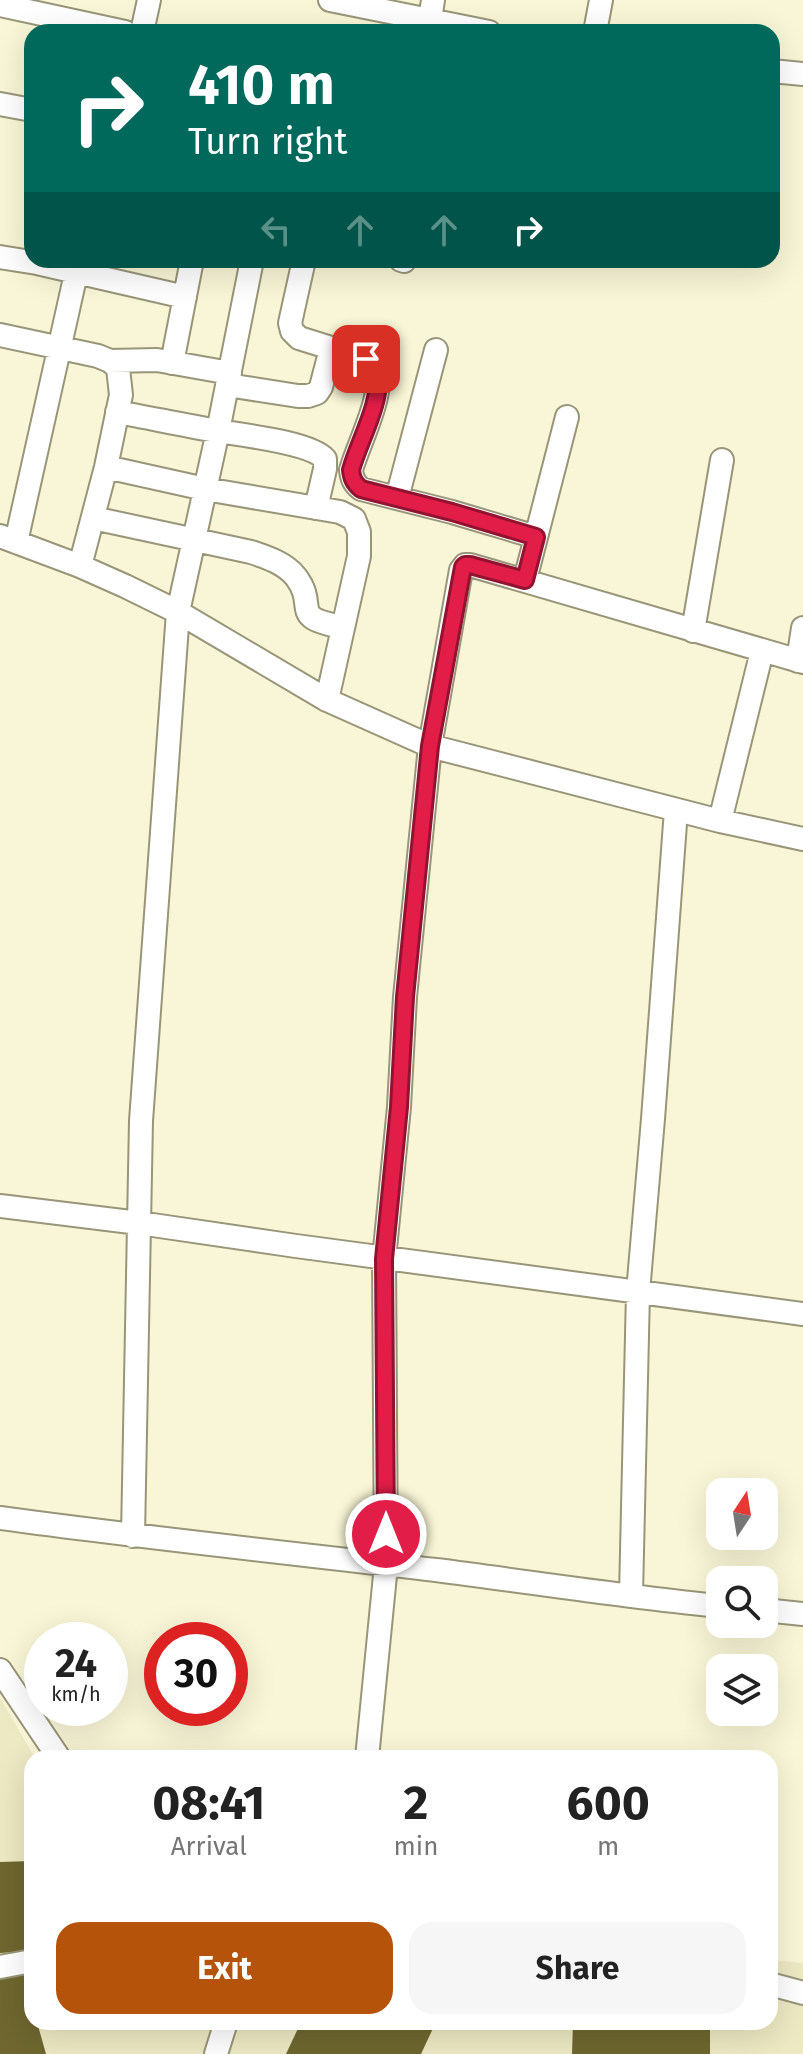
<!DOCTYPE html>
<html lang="en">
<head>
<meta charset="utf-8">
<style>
  :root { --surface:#fff; --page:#f6f6f6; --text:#222; --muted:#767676; --accent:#b45309 }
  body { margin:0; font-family:"Fira Sans",sans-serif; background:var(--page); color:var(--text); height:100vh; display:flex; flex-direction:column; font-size:30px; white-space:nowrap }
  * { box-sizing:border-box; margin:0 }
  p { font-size:26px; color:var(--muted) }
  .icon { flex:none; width:44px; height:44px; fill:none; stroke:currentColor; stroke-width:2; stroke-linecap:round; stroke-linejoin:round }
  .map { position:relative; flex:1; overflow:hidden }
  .drawer { position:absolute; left:24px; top:1750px; width:754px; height:280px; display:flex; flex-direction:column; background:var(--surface); border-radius:24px; box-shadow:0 8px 32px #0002 }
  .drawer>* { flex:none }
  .top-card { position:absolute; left:24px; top:24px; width:756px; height:244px; border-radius:24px; box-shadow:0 8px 32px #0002; background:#00695c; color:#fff; overflow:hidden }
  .needle { width:52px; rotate:12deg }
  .tools { position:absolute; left:706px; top:1478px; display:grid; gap:16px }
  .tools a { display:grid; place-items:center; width:72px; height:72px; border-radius:16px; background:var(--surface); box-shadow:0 8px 32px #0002; font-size:40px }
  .speed { position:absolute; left:24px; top:1622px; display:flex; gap:16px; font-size:40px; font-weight:700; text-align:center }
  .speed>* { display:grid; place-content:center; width:104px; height:104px; border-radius:50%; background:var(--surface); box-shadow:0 8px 32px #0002; line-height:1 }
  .speed small { font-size:20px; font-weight:400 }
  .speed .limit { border:12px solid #d22; background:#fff; color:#111 }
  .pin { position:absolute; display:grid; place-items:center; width:68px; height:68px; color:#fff; margin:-34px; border-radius:16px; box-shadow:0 4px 12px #0006 }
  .me { position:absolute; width:88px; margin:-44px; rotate:0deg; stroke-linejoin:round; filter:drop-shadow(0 0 6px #0008) }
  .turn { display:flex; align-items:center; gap:28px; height:168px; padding:0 32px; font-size:36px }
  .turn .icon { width:104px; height:104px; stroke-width:2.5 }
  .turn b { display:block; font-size:56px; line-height:68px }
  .lanes { display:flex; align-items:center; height:76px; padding:0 32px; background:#0003; justify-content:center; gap:40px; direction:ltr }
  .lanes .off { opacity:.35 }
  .eta { display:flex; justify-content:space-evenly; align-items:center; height:136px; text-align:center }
  .eta b { font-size:48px; font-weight:700; line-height:56px }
  .cta { display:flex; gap:16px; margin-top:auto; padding:16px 32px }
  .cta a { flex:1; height:92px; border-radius:24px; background:var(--accent); color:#fff; font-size:32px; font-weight:700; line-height:92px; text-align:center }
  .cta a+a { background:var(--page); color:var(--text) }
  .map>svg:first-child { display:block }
  .built { fill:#ede9c3 }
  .building { fill:#6f672f }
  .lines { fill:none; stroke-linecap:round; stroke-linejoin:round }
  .minor-casing { stroke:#989578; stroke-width:26 }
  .minor { stroke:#fff; stroke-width:22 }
  .route-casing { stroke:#92132f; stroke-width:20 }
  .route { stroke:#e11d48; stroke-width:14 }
</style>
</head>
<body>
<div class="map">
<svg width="803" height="2054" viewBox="0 0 803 2054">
  <rect width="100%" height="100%" fill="#f9f6d7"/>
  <!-- built -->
  <path class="built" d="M0,1698l35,60h-3v264h738v-62l33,3v91h-803z"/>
  <!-- building -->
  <path class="building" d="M32,1861v90l-32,2v-91z
    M23,1973l9,32v17h5l9,32h-46v-75z
    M301,2022l92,1 43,-1 -15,32h-135z
    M573,2022h137v32h-138z"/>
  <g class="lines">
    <defs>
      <path id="minor" d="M330,0l159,32
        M0,5l125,27
        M430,20l3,-20
        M142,32l7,-32
        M595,32l6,-32
        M772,71l31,3
        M0,104l32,6
        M0,257l37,6 148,34
        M304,260l-14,63 2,8 7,7 67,21c5,4 10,7 11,14 6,24 -19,72 -26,97 1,9 3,13 10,19l91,23 84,25
        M401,260l3,1
        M0,335l98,21 12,5 8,7 3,27 -15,72 -26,99
        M110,361l47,-1 73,13
        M172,363l20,-103
        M227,385l71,11h10l9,-3 4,-6 10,-38
        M117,412c33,6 66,13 100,19 24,4 93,11 108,28v10l-9,39
        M106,467l99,22 135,23 14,7 5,13v24l-32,144
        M397,498l39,-148
        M93,518l158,34c15,5 34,11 45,25 23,31 -9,40 47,50
        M0,536l80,30 45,20 53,26 149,88 103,46 290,75 83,18
        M16,542l63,-282
        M525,580l42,-163
        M693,631l29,-171
        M798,661l5,-33
        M720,821l42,-170
        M0,1206l139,17 157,23 507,68
        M0,1518c145,20 290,35 436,52 95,12 189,27 284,36
        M133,1536l8,-415 37,-509 40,-181 34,-171
        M631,1595l7,-303 15,-173 23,-309
        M764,1610l39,4
        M0,1670l59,88
        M367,1758l19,-193 -2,-306 15,-152 6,-110 25,-251 31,-176 4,-5h5l333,97
        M0,1967l32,-6
        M770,1984l33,9
        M216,2054l10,-32"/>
    </defs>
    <!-- minor casing -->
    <use href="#minor" class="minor-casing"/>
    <!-- minor -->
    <use href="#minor" class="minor"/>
  </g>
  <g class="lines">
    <defs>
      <path id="route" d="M366,359c6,4 10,7 11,14 6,27 -19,70 -26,97 1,9 3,13 10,19l91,23 84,25 -11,43 -55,-15h-5l-2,2 -33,179 -25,251 -6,110 -15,152 2,275"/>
    </defs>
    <!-- route casing -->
    <use href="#route" class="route-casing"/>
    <!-- route -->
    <use href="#route" class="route"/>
  </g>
</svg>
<div class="tools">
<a><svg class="needle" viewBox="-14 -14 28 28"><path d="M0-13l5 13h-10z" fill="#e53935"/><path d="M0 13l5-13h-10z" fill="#767676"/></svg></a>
<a><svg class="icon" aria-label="search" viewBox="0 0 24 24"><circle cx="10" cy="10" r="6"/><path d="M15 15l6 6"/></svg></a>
<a><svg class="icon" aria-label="layers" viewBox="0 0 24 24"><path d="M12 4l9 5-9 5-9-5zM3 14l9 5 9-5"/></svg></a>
</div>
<div class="speed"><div>24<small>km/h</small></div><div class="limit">30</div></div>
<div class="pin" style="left:366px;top:359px;background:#d93025"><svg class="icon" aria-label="arrive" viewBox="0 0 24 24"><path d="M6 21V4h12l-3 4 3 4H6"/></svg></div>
<svg class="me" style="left:386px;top:1534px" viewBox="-20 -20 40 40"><circle r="17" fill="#e11d48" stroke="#fff" stroke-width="3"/><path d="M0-11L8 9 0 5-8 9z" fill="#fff"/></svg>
<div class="top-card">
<div class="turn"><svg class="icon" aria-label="right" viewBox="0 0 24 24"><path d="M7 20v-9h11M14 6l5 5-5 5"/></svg><div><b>410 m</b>Turn right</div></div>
<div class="lanes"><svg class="icon off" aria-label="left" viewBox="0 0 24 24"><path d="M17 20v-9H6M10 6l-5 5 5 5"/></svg><svg class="icon off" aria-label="ahead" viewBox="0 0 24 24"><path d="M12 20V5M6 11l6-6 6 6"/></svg><svg class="icon off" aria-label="ahead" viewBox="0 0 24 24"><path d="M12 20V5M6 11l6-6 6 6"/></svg><svg class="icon" aria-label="right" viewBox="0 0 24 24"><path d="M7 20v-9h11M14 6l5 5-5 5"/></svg></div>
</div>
<section class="drawer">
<div class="eta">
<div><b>08:41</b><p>Arrival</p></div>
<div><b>2</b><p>min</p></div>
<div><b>600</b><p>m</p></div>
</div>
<div class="cta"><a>Exit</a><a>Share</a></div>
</section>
</div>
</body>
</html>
